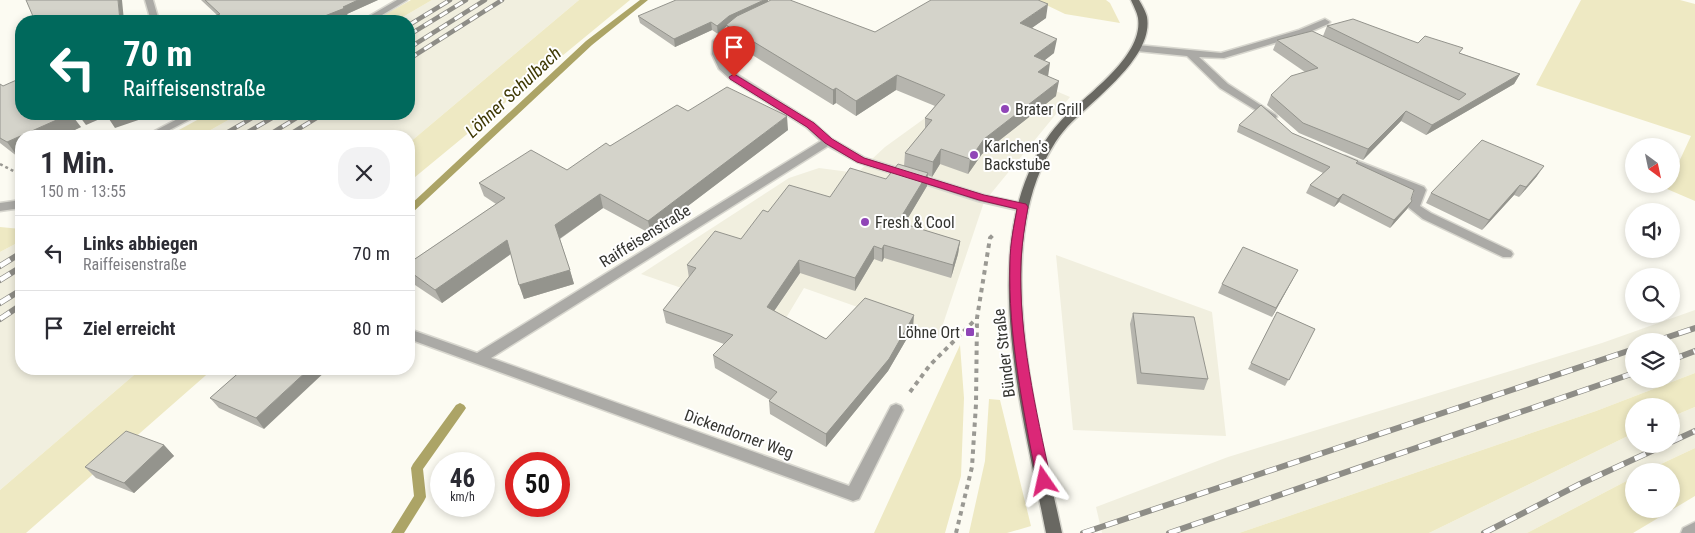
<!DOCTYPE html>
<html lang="de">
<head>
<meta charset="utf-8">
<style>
  :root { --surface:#fff; --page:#f2f2f3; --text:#2b2b33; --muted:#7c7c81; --line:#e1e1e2 }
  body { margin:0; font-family:"Roboto Condensed",sans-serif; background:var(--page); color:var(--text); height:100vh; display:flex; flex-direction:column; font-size:19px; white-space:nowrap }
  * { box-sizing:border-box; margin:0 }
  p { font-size:16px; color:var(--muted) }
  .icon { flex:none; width:28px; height:28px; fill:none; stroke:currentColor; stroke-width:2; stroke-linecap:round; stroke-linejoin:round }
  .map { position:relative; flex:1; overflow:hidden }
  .side { position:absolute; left:15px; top:130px; width:400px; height:245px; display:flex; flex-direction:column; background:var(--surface); border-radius:20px; box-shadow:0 2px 8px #0003 }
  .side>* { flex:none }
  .top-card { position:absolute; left:15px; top:15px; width:400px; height:105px; border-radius:20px; box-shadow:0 2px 8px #0003; background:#00695c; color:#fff; overflow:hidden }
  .needle { width:32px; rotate:147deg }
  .controls { position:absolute; left:1625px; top:138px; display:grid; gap:10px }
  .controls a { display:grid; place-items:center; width:55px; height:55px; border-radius:50%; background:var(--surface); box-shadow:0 2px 8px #0003; font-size:25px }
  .speed { position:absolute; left:430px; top:452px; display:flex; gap:10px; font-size:25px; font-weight:700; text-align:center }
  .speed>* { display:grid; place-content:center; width:65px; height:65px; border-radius:50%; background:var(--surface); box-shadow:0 2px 8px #0003; line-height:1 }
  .speed small { font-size:12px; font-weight:400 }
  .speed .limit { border:8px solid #d22; background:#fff; color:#111 }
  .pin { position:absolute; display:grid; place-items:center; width:42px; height:42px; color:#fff; margin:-51px -21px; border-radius:50% 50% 50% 0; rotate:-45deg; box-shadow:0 0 5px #0007 }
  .pin .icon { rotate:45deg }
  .me { position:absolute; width:55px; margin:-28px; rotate:349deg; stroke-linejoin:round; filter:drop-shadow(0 0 4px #0008) }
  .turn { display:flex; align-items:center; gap:18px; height:105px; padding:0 25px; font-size:22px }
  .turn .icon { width:65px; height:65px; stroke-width:2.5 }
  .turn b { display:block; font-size:35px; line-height:42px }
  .round { display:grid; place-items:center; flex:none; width:52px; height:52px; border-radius:20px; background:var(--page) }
  .overview { display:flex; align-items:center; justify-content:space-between; height:85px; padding:0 25px }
  h1 { font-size:30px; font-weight:600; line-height:38px }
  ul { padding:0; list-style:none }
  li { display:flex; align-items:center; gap:15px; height:75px; padding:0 25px; border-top:1px solid var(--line) }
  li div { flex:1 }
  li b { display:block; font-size:19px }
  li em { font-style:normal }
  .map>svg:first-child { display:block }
  .built { fill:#f1efdf; fill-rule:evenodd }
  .green { fill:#eee9c3 }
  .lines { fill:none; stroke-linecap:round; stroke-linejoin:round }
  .stream { fill:#aca466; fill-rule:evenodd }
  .minor-casing { stroke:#d8d7cf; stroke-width:3 }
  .major-casing { stroke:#d8d7cf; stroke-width:3 }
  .path-far1 { stroke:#9a9993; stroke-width:2.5; stroke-dasharray:3 3; stroke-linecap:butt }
  .path { stroke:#9a9993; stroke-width:4; stroke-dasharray:4.5 4.5; stroke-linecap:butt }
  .minor { fill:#abaaa6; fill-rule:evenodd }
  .major { fill:#696862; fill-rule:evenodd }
  .rail-far1-casing { stroke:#8e8d87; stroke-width:4.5 }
  .rail-casing { stroke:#8e8d87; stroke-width:6 }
  .rail-far1 { stroke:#fff; stroke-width:3; stroke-dasharray:9; stroke-linecap:butt }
  .rail { stroke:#fff; stroke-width:4.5; stroke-dasharray:12; stroke-linecap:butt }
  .wall { fill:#b6b5ae }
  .shaded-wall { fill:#94948d }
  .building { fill:#d4d3ca; stroke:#94948d }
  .route { fill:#db2777; stroke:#8e194d }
  .poi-dot { fill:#9045b7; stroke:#fff; stroke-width:2 }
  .labels { text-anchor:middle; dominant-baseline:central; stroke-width:4; stroke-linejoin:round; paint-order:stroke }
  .poi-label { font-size:16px; fill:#343430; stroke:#fff; text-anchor:start }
  .street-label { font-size:16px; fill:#343430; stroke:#fff }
  .water-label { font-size:18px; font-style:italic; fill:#3f3904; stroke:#fff }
</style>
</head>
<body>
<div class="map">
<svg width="1695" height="533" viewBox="0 0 1695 533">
  <rect width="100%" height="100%" fill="#fcfbf2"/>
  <!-- built -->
  <path class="built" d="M432,0h147l-170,143v-7h-209l39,-22h170v-93h-13z
    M997,66l73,31 -86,105 -45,134 -135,-48 -21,35 -142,-49 148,-96 30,-10 38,5 28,-26z
    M21,241v128h120l-141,121v-238z
    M1056,255l156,57 14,124 -153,-6z
    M1695,310v63l-99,38 -357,122h-137l-6,-26 132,-50 374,-114zM1634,341h37v38h-37z
    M1695,407v41l-49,23h-12v6l-107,56h-98l205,-100v11h37v-27z"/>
  <!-- green -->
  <path class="green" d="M411,0h21l-36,21h-23z
    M579,0h51l-221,182v-39z
    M1036,0h70l4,3 10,20 -55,-9z
    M1581,0h99l15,4v197l-28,-12 2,-5h2v-5l20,-43 -155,-51z
    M208,114h31l-39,22h-32z
    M0,227l21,2v12l-21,11z
    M960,345l4,53 -3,78 -16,57h-71z
    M141,369h72l-187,164h-26v-43z
    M1695,373v34l-24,10v-11h-37v27l-205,100h-190l357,-122z
    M989,399l11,1 31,126 -24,7h-38l16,-72z
    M1695,448v48l-62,37h-106l107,-56v32h37v-38h-25z"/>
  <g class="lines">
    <!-- stream -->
    <path class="stream" d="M640,0h8l-56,45 -180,168 -3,1v-8l177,-165z
      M460,403l4,2 2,3 -2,3 -41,58 3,28 -2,4 -20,32h-13l23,-37 -3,-28 2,-4 43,-59z"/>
    <defs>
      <path id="minor" d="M145,0h8l6,21h-8z
        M397,0h10l-35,21h-11z
        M1325,19l5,3 -2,2 -23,10 -81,24 -25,-1 29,27 48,31 1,2 -5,3 -52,-32 -33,-32 -50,-5 -5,-3 5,-3 84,8 78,-23z
        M740,22l5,3 -2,2 -20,15c-1,16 2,23 15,33l76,48 18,16 33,19 119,37 42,9 2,3 -2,3 -4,1 -44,-10 -121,-39 -29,-16 -337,212 358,128 42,-80 5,-2 5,2 2,4 -44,89 -6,2 -444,-162v-10l68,24 344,-212 -15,-14 -76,-48 -11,-10 -7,-15 1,-13z
        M187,114h13l-42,22h-13z
        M1345,156l79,31 2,3 -6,16 11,7 80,38 2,3 -2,3h-8l-80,-38 -15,-12 6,-15 -73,-31 -2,-2 2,-2z
        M21,200v8l-21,3v-8z
        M1695,522v11h-14l2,-5z"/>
      <path id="major" d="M1131,0h8c3,5 7,12 8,17 7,41 -56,84 -80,110 -11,12 -19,27 -26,42 -45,104 -2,257 21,364h-16c-21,-107 -62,-258 -17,-361 7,-17 17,-35 30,-49 23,-26 85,-65 79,-105 -1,-6 -5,-13 -7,-18z"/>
    </defs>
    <!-- minor casing -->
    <use href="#minor" class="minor-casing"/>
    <!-- major casing -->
    <use href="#major" class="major-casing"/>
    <!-- path-far1 -->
    <path class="path-far1" d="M0,164l21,11"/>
    <!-- path -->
    <path class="path" d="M910,392l20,-27 46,-46
      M956,533l16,-66 4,-63 1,-86 13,-80 4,-4"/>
    <!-- minor -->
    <use href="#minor" class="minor"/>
    <!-- major -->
    <use href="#major" class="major"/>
    <defs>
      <path id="rail-far1" d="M409,25l41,-25
        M409,35l57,-35
        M409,48l76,-48
        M409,59l93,-59
        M221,136l38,-22
        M241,136l38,-22
        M267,136l36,-22
        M287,136l36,-22"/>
      <path id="rail" d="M0,266l21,-13
        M0,280l21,-13
        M0,303l21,-13
        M0,319l21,-14
        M1656,341l39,-13
        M1671,360l24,-9
        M1671,442l24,-11
        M1083,533l551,-184
        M1169,533l465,-160
        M1484,533l96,-49 87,-40"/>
    </defs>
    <!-- rail-far1 casing -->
    <use href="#rail-far1" class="rail-far1-casing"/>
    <!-- rail casing -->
    <use href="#rail" class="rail-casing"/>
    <!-- rail-far1 -->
    <use href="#rail-far1" class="rail-far1"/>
    <!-- rail -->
    <use href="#rail" class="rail"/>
  </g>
  <!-- wall -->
  <path class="wall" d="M201,0h177l-31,14 1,2 -131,-1z
    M768,1l107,31 171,-14 -15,10 23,25 -9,7 3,16 8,20 -74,58 -14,20 -28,-10 -8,13 -5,-2v11l-23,38 56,17 -2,13 -7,24 -67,-20 -2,4 -8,-3 -19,32 -55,-18 -26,38 52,28 87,-11 -25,43 -62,76 -56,-33 -1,-13 1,-1 -55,-32 -2,-13 11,-11 -58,-21 -3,-13 26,-32 -2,-13 54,-26 27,-27 62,-15 56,-18 18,-13 1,-13 20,-24v-11l10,-12 -39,-16 -40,26 -20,-13 -3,2 -105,-65 -1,-14 -9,8 -6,-4 -37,17 -35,-24 -2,-7z
    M1327,26l91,17 42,10 60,21 -6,10 -88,51 -25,-14 -38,39 -64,-27 -32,-28 4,-10 34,-23 -32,-22 4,-10 46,-4z
    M0,84l3,2 78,41 -19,9h-41l-3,21 -18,-14z
    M688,111l100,19 -137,104 -48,-26 -43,31 14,45 -50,15 -13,-45 -69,49 -33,-22v-18l87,-59 -12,-8 -5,-13 88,-13 43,-24z
    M1239,125l53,8 65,30 54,36 1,2 -5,8 -17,19 -51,-26 -5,5 -28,-14 4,-8 13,-12 -86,-41z
    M1537,176l-18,21 -5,-2 -32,35 -56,-27 5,-10z
    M1293,279l-21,38 -54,-24 4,-9z
    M1277,312l38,17 -30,57 -37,-17z
    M1133,313l75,66 -4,11 -67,-6 -7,-60z
    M243,369l21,60 -45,-21 -9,-10z
    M164,445l10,11 -40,37 -38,-15 -11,-11z"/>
  <!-- shaded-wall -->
  <path class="shaded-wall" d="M118,0h4l2,21h-4z
    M358,0h20l-31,14 1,2 -14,5h-22z
    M764,0h4v6l-38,17 -12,11 -1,-8 12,-10z
    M1048,4l-2,14 -28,20 2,-15z
    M711,22l1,8 -37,17 -1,-8z
    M1057,39l-3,14 -22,17 2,-14z
    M1050,63l-2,14 -10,-5z
    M1520,74l-6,10 -88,51 6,-10z
    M897,75l-1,15 -40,26v-15z
    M1059,81l-3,15 -74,58 -14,20 2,-15 14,-20z
    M836,88v15l-3,2v-15z
    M1406,111l-5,10 -38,39 5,-11z
    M70,114h1l10,13 -19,9h-41v19l-3,2 -11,-15z
    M87,114h21l1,1 -23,10 -6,-8z
    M125,114h31l-41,14 -6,-9z
    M787,116l1,14 -137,104 -3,-13z
    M941,149l-1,15 -8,13 1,-15z
    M1544,166l-7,10 -18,21 7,-10z
    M928,173l-1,13 -29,49v-13z
    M1520,185l-6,10 -32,35 7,-10z
    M600,194l3,14 -44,31 -4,-14z
    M1343,194l-4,8 -5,5 4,-8z
    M1412,201l-5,8 -17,19 4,-8z
    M507,240l5,13 -70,50 -7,-13z
    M960,241l-2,13 -7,24 2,-13z
    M884,245v13l-2,4v-13z
    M874,246v13l-19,32v-13z
    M799,260l1,13 -32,47 -1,-13z
    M570,270l4,14 -50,15 -5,-14z
    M1298,270l-5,9 -21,38 4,-9z
    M914,315l-1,13 -25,43 -62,76v-13z
    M309,369h19l-64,60 -8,-11z
    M164,445l10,11 -40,37 -10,-10z"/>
  <!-- building -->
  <path class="building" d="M26,0h92l2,21h-85z
    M205,0h153l-15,7 2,1 -33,13h-114l22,-7z
    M676,0h88l-35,16 -12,10 -6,-4 -37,17 -36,-23z
    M771,0h19l85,32 56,-32h107l10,4 -28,19 37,16 -23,17 16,7 -12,9 21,9 -75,58 -14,20 -29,-10 -8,13 -28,-9 27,-33 -7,-2 20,-23 -48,-20 -41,26 -20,-13 -3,2 -107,-65 11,-9z
    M1353,19l65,24 7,-7 38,12 -4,5 61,21 -88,51 -26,-14 -38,38 -65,-26 -32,-28 20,-19 27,-8 -41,-28 35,-9 147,69 7,-6 -139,-68z
    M21,78v36h49l-63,28 -7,-4v-54l3,2z
    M727,87l60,29 -139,105 -48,-27 -45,31 15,45 -51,15 -12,-45 -72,50 -26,-19v-8l96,-65 -26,-15 52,-33 36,20 39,-27 4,3 67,-41 11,6z
    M1261,105l31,28 66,28 -2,2 58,27 -3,9 1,2 -18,19 -51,-26 -5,5 -28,-14 20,-18 -91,-42z
    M80,114h7l-7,3z
    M106,114h19l-16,5z
    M1482,140l62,26 -18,21 -6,-2 -31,35 -58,-27z
    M898,164l30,9 -30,49 62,19 -7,24 -69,-20 -2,4 -8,-3 -19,32 -56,-18 -32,47 59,32 39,-41 49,17 -25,44 -63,75 -57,-33 8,-9 -64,-37 20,-20 -70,-25 33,-42 -9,-3 28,-34 26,8 22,-29 5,2 21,-27 41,12 20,-29 36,11z
    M1243,247l55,23 -22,38 -54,-24z
    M1277,312l38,17 -26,51 -38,-17z
    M1133,313l61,4 14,62 -67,-6z
    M243,369h66l-53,49 -46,-20z
    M126,431l38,14 -40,38 -39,-16z"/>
  <!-- route -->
  <path class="route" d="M734,74l80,49 18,16 32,19 120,37 42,9 2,3c-3,17 -6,35 -7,53 -3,75 15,149 30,221l-2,4 -5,2 -5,-2 -2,-4c-14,-73 -29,-145 -27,-219 0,-18 4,-36 7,-53l-38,-9 -122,-38 -32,-19 -18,-16 -77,-48 -1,-2z"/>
  <!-- markers -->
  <g class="poi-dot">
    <circle cx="1005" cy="109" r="5"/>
    <circle cx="974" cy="155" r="5"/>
    <circle cx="865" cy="222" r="5"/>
    <rect x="965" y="327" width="10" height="10" rx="2.5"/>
  </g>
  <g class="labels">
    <!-- poi labels -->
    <g class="poi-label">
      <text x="1015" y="109">Brater Grill</text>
      <text x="984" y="146">Karlchen's<tspan x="984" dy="18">Backstube</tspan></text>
      <text x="875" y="222">Fresh &amp; Cool</text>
      <text x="960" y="332" text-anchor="end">Löhne Ort</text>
    </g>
    <!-- street labels -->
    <g class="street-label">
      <text transform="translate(645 236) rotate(-32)">Raiffeisenstraße</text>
      <text transform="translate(1004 353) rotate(-97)">Bünder Straße</text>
      <text transform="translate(739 434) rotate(20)">Dickendorner Weg</text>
    </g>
    <!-- water labels -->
    <g class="water-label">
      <text transform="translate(513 92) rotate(-43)">Löhner Schulbach</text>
    </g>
  </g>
</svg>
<div class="controls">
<a><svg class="needle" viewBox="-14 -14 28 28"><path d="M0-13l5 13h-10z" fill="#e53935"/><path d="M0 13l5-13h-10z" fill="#7c7c81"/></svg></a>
<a><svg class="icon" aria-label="sound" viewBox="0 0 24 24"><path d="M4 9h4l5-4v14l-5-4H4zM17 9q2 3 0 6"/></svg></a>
<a><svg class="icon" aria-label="search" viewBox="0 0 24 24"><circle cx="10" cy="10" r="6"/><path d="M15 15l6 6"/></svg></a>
<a><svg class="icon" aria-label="layers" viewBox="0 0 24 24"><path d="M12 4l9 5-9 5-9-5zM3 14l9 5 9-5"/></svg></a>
<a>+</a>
<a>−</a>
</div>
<div class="speed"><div>46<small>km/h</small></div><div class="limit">50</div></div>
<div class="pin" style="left:734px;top:77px;background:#d93025"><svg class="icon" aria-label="arrive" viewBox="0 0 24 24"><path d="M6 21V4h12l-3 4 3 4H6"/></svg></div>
<svg class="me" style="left:1044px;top:481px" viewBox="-20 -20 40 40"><path d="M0-17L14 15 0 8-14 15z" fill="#db2777" stroke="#fff" stroke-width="4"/></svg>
<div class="top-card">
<div class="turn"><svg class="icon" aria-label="left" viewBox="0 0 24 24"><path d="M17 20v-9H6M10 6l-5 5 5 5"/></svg><div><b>70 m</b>Raiffeisenstraße</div></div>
</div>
<section class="side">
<div class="overview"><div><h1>1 Min.</h1><p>150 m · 13:55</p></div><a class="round"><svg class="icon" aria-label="close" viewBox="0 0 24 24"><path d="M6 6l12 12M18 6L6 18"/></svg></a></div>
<ul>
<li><svg class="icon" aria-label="left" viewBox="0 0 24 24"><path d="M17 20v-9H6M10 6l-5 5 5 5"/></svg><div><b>Links abbiegen</b><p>Raiffeisenstraße</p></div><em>70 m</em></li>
<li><svg class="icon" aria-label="arrive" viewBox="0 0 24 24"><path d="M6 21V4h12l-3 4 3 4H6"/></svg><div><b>Ziel erreicht</b></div><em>80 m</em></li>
</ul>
</section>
</div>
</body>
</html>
